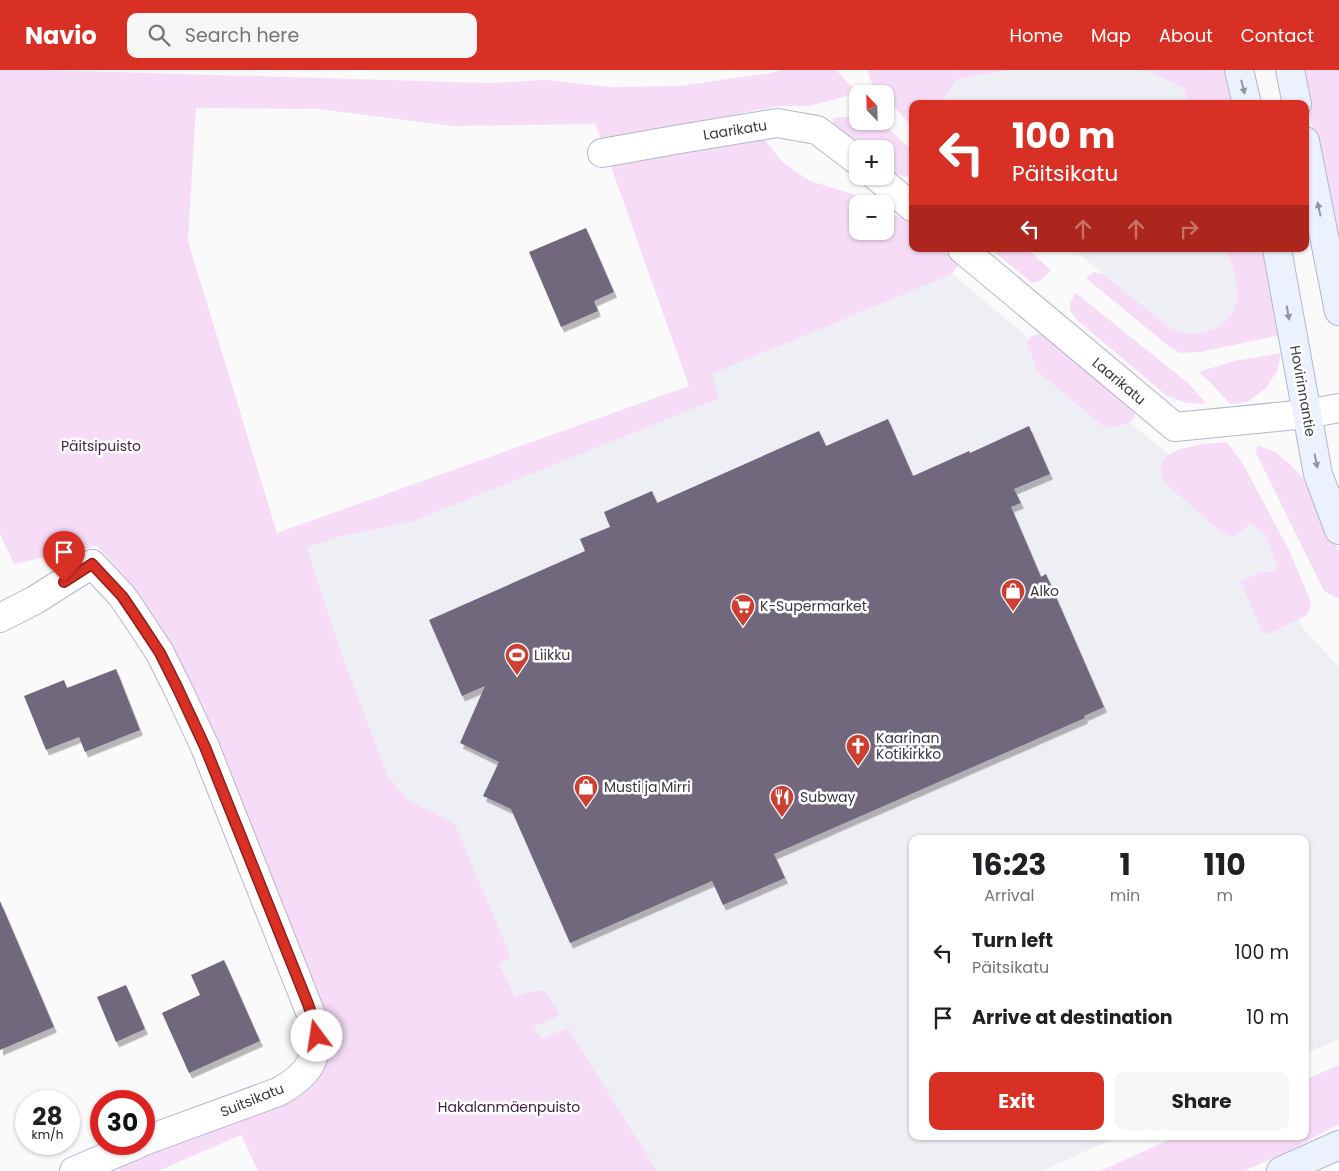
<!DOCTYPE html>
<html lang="en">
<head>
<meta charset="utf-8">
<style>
  :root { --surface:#fff; --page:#f6f6f6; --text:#202124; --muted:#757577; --accent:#d93025 }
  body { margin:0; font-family:Poppins,sans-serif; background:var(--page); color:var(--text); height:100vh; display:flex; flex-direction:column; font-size:19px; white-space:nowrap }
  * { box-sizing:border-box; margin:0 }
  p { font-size:16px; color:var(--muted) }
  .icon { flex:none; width:28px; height:28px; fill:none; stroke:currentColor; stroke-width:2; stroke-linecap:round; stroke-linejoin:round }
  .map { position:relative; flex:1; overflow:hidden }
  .drawer { position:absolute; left:909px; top:765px; width:400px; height:305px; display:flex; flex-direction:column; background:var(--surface); border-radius:10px; box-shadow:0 1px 4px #0004 }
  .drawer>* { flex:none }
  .guide { position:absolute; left:909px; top:30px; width:400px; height:152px; border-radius:10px; box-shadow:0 1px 4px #0004; background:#d93025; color:#fff; overflow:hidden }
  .needle { width:32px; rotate:337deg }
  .buttons { position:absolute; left:849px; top:15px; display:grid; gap:10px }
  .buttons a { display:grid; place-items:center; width:45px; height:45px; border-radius:10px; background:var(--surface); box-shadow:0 1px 4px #0004; font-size:25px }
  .speed { position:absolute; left:15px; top:1020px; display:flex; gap:10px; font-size:25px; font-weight:700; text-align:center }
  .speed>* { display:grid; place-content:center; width:65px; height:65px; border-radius:50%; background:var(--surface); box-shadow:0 1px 4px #0004; line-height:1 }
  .speed small { font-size:12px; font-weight:400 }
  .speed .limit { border:8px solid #d22; background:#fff; color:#111 }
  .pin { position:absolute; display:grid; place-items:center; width:42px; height:42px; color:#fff; margin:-51px -21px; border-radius:50% 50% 50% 0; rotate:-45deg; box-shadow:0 0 5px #0007 }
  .pin .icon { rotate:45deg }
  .me { position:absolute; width:55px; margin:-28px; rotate:346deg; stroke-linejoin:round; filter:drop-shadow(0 0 4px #0008) }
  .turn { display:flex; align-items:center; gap:18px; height:105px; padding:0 20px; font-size:22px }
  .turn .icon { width:65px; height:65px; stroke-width:2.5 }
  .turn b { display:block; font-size:35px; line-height:42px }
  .lanes { display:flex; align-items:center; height:48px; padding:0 20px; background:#0003; justify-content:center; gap:25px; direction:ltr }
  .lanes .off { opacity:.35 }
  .eta { display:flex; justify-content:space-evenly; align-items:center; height:85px; text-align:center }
  .eta b { font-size:30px; font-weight:700; line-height:35px }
  .button { display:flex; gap:10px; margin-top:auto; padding:10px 20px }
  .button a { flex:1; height:58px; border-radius:10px; background:var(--accent); color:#fff; font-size:20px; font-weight:700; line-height:58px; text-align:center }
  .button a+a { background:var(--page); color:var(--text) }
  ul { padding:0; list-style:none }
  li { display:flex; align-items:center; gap:15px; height:65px; padding:0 20px }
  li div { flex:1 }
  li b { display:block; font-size:19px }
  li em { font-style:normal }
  header { display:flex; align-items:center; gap:30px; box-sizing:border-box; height:70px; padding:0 25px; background:var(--accent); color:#fff }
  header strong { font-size:24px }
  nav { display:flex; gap:28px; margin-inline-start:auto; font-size:18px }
  .search { width:350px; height:45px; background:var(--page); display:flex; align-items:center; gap:12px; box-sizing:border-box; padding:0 18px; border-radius:10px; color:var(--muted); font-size:19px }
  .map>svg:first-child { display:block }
  .built { fill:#eeeef5 }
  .green { fill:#f7dcf8 }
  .building { fill:#71687e; filter:url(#shadow) }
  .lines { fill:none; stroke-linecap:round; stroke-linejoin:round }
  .street-casing { stroke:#b3b5ce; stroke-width:30 }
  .secondary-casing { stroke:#b3b5ce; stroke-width:30 }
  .street { stroke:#fff; stroke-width:28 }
  .secondary { stroke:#ebf2fe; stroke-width:28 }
  .oneway { fill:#9195a0 }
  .route-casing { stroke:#8d1f18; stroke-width:12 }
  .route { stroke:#d93025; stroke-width:9 }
  .labels { text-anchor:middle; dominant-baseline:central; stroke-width:5; stroke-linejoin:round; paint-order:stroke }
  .street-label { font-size:14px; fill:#373842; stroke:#fff }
  .park-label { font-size:14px; fill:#442147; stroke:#fff }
  .poi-label { font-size:14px; fill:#373842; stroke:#fff; text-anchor:start }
</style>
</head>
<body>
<header>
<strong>Navio</strong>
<div class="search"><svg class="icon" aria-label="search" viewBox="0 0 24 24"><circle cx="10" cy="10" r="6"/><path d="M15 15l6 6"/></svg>Search here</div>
<nav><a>Home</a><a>Map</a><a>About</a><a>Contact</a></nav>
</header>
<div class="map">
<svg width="1339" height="1101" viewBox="0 0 1339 1101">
  <defs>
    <filter id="shadow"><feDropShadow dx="3" dy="5.5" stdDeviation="0" flood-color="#0004"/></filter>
  </defs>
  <rect width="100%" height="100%" fill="#fafafa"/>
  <!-- built -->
  <path class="built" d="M1009,0h136l39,18 4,16h-276l-25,-10z
    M810,111l42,13 13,10h-7v27h27l27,18h10l343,286 38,93 36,39v372l-34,15v-215h-393v297h208l-78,35h-419l-91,-144 -160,-190 -95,-304 412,-147 -57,-160z
    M1073,179h154l20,74 -68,14z"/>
  <!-- green -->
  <path class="green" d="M0,0h48l441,13 57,-3 63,7 71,-1 90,-13 11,-3h55l19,20 -4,5 -42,11h-31l-148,29 -27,9 -8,-20 -143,2 -133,-17 -123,-1 -8,133 89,292 412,-147 -80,-225 151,-28 22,29 28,19 42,13 20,10h-14v27h27v-21l23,11 4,4v24h29l18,15 -7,10 -240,100 7,24 -305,123 -77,16 -30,11 35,107 46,122 20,23 47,24 56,133 -12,7 16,32 17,-5h13l15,24 -27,13 9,11 26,-11 89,143h-399l-17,-36 -83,36h-38l-2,-5 201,-91 -178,-474 -15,-23 -29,-32 -83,18 -14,-30z
    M868,0h141l-53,10 -16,24h-28v22l-27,-28v-4h-5c-5,-6 -12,-15 -12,-24z
    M1145,0h83l9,34h-49l-4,-16z
    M1300,0h39v178z
    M857,46l1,5h23l31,30v25c-11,3 -18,-4 -27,-11v-16h-21l-31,-24v-7z
    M991,179h36l24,21 -11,11 -8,2z
    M1227,179h39l14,86 -79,17 -21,1 -8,-4 -86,-71 8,-6 9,2 67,54c15,7 22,7 38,3 20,-5 32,-24 29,-44 -2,-13 -7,-26 -10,-38z
    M1076,223l112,90 18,20c-16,2 -24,-1 -39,-7l-90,-76 -7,-10v-8z
    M1038,264l9,1 86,71 2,7 -1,6 -10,6 -19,3 -68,-57 -10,-28 4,-7z
    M1281,283l-4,18 -11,17 -19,14 -17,2 -18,-20 -13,-12 35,-11z
    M1227,372l16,22 46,86 20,47 2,9 -4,9 -39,19 -6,-3 -22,-50 20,-9h10l8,-4 -13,-33 -15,-12 -16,14c-16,-4 -30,-20 -42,-31 -8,-7 -26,-20 -30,-30 -10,-31 47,-32 65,-34z
    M1257,375l18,7 16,13 14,16 14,24 20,46v47l-4,-1 -11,-6 -68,-138z
    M1339,995v59l-54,29 -41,18h-144l78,-35h127v-56z"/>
  <!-- building -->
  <path class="building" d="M586,158l28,64 -20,9 4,10 -37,16 -32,-75z
    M888,349l25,57 56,-25 1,2 59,-27 21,48 -36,15 7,14 -10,4 30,70 5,-3 58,133 -20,9 1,2 -311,136 11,24 -62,27 -11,-24 -142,62 -59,-134 -28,-13 16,-34 -39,-19 25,-57 -23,10 -33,-76 156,-69 -5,-12 30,-12 -6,-15 48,-21 5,12 162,-72 7,15z
    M116,599l24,61 -55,22 -6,-15 -33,13 -22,-54 40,-16 3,8z
    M0,831l54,126 -54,23z
    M224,890l36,81 -71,32 -27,-60 38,-18 -9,-20z
    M126,915l19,44 -29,13 -19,-45z"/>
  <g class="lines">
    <defs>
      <path id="street" d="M602,83l78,-14 97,-16 40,7 41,31
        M876,106l36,31
        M962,179l213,178 132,-13 32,-6
        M0,548l35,-18 57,-36 30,32 15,22 23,35 18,36 27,58 109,275c7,36 -5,53 -36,70l-134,49
        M74,1101l64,-27"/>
      <path id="secondary" d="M1239,0l8,34
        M1290,0l7,34
        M1305,71l34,170
        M1277,179l41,225 21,56
        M1281,1101l58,-26"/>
    </defs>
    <!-- street casing -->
    <use href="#street" class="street-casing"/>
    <!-- secondary casing -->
    <use href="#secondary" class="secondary-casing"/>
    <!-- street -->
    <use href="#street" class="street"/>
    <!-- secondary -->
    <use href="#secondary" class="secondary"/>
  </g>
  <!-- one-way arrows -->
  <defs><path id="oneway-solid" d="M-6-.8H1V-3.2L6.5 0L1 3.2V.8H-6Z" transform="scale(1.25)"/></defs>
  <g class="oneway">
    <use href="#oneway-solid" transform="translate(1243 17) rotate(76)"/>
    <use href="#oneway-solid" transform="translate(1319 139) rotate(-102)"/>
    <use href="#oneway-solid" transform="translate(1288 243) rotate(80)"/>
    <use href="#oneway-solid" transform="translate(1316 391) rotate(79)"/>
  </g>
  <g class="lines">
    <defs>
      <path id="route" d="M64,512l28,-18 30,32 15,22 23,35 18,36 27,58 103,257 6,18 3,14"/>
    </defs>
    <!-- route casing -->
    <use href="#route" class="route-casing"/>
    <!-- route -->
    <use href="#route" class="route"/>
  </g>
  <!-- icons -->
  <defs>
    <symbol id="shop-pin" viewBox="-11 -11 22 30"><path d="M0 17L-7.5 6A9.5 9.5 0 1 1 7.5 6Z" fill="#cd4031" stroke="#fff"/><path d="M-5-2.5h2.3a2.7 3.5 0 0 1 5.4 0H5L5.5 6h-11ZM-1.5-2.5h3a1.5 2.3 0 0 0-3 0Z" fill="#fff"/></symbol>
    <symbol id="supermarket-pin" viewBox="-11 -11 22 30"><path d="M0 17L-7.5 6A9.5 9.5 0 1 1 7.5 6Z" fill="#cd4031" stroke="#fff"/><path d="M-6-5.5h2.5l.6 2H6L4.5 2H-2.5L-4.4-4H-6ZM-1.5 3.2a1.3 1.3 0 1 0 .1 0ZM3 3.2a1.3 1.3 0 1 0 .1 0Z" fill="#fff"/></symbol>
    <symbol id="stadium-pin" viewBox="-11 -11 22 30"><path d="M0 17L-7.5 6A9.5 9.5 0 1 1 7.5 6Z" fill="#cd4031" stroke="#fff"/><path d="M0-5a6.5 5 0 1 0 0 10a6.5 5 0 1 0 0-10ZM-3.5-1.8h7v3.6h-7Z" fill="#fff"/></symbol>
    <symbol id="church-pin" viewBox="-11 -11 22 30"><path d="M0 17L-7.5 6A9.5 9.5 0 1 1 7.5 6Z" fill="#cd4031" stroke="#fff"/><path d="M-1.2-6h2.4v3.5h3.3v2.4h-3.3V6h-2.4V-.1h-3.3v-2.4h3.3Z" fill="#fff"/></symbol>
    <symbol id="restaurant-pin" viewBox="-11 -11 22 30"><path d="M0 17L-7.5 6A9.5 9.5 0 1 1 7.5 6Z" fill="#cd4031" stroke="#fff"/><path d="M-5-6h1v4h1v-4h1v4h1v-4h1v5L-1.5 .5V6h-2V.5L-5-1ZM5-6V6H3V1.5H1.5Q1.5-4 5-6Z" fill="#fff"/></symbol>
  </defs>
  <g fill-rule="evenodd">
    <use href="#shop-pin" x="999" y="507" width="28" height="38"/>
    <use href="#supermarket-pin" x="729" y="522" width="28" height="38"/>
    <use href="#stadium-pin" x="503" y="571" width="28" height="38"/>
    <use href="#church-pin" x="844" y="662" width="28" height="38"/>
    <use href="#shop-pin" x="572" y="703" width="28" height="38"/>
    <use href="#restaurant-pin" x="768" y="713" width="28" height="38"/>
  </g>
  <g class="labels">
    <!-- street labels -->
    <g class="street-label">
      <text transform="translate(735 60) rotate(-9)">Laarikatu</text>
      <text transform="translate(1119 311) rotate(40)">Laarikatu</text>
      <text transform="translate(1303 321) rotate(80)">Hovirinnantie</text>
      <text transform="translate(252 1030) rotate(-22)">Suitsikatu</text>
    </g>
    <!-- park labels -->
    <g class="park-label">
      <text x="101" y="376">Päitsipuisto</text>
      <text x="509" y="1037">Hakalanmäenpuisto</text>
    </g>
    <!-- poi labels -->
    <g class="poi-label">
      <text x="1030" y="521">Alko</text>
      <text x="760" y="536">K-Supermarket</text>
      <text x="534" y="585">Liikku</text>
      <text x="876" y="668">Kaarinan<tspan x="876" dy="16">Kotikirkko</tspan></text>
      <text x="604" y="717">Musti ja Mirri</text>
      <text x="800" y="727">Subway</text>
    </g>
  </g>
</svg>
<div class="buttons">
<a><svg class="needle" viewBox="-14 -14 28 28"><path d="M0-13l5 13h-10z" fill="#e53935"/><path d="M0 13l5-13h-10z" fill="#757577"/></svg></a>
<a>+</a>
<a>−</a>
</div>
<div class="speed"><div>28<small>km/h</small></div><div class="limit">30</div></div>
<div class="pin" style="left:64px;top:512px;background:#d93025"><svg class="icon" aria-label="arrive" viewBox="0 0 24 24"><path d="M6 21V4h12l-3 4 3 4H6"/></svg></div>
<svg class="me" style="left:317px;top:966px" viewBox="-20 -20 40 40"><circle r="19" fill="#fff"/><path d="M0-13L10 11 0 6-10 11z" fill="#d93025"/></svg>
<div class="guide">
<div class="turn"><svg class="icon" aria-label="left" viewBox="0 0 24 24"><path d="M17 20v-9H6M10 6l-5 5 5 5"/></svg><div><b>100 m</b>Päitsikatu</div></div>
<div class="lanes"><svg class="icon" aria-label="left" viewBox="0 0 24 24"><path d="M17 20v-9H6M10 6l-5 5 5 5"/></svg><svg class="icon off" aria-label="ahead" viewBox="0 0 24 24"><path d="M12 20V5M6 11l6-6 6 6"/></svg><svg class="icon off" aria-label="ahead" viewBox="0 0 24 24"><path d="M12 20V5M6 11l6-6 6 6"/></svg><svg class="icon off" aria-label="right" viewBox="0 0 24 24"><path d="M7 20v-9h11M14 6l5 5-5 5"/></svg></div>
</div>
<section class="drawer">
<div class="eta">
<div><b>16:23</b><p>Arrival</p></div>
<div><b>1</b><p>min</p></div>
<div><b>110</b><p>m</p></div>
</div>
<ul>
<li><svg class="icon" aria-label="left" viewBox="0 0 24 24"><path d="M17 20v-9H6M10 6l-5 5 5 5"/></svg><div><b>Turn left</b><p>Päitsikatu</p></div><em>100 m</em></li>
<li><svg class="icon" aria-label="arrive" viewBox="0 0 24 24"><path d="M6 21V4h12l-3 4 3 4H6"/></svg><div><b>Arrive at destination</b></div><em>10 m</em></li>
</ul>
<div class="button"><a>Exit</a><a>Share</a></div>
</section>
</div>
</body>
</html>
